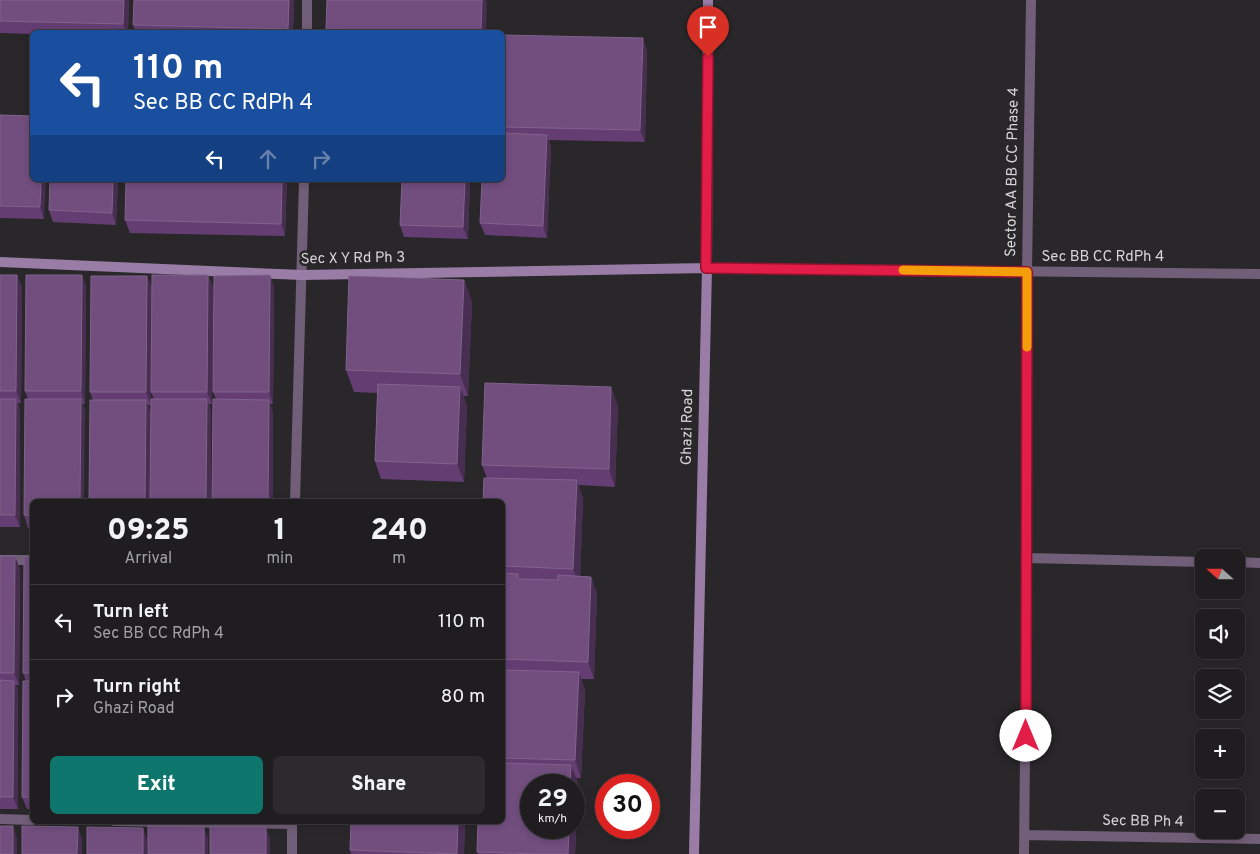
<!DOCTYPE html>
<html lang="en">
<head>
<meta charset="utf-8">
<style>
  :root { --surface:#1f1d1f; --page:#2c2a2c; --text:#f1f3f6; --muted:#a1a2a4; --line:#3c3b3d; --accent:#0f766e }
  body { margin:0; font-family:Overpass,sans-serif; background:var(--page); color:var(--text); height:100vh; display:flex; flex-direction:column; font-size:19px; white-space:nowrap }
  * { box-sizing:border-box; margin:0 }
  p { font-size:16px; color:var(--muted) }
  .icon { flex:none; width:28px; height:28px; fill:none; stroke:currentColor; stroke-width:2; stroke-linecap:round; stroke-linejoin:round }
  .map { position:relative; flex:1; overflow:hidden }
  .panel { position:absolute; left:30px; top:499px; width:475px; height:325px; display:flex; flex-direction:column; background:var(--surface); border-radius:8px; box-shadow:0 2px 8px #0003,0 0 0 1px var(--line) }
  .panel>* { flex:none }
  .banner { position:absolute; left:30px; top:30px; width:475px; height:152px; border-radius:8px; box-shadow:0 2px 8px #0003,0 0 0 1px var(--line); background:#1a4fa0; color:#fff; overflow:hidden }
  .needle { width:32px; rotate:291deg }
  .buttons { position:absolute; left:1195px; top:549px; display:grid; gap:10px }
  .buttons a { display:grid; place-items:center; width:50px; height:50px; border-radius:8px; background:var(--surface); box-shadow:0 2px 8px #0003,0 0 0 1px var(--line); font-size:25px }
  .speed { position:absolute; left:520px; top:774px; display:flex; gap:10px; font-size:25px; font-weight:700; text-align:center }
  .speed>* { display:grid; place-content:center; width:65px; height:65px; border-radius:50%; background:var(--surface); box-shadow:0 2px 8px #0003,0 0 0 1px var(--line); line-height:1 }
  .speed small { font-size:12px; font-weight:400 }
  .speed .limit { border:8px solid #d22; background:#fff; color:#111 }
  .pin { position:absolute; display:grid; place-items:center; width:42px; height:42px; color:#fff; margin:-51px -21px; border-radius:50% 50% 50% 0; rotate:-45deg; box-shadow:0 0 5px #0007 }
  .pin .icon { rotate:45deg }
  .me { position:absolute; width:55px; margin:-28px; rotate:0deg; stroke-linejoin:round; filter:drop-shadow(0 0 4px #0008) }
  .turn { display:flex; align-items:center; gap:18px; height:105px; padding:0 20px; font-size:22px }
  .turn .icon { width:65px; height:65px; stroke-width:2.5 }
  .turn b { display:block; font-size:35px; line-height:42px }
  .lanes { display:flex; align-items:center; height:48px; padding:0 20px; background:#0003; justify-content:center; gap:25px; direction:ltr }
  .lanes .off { opacity:.35 }
  .eta { display:flex; justify-content:space-evenly; align-items:center; height:85px; text-align:center }
  .eta b { font-size:30px; font-weight:800; line-height:35px }
  .cta { display:flex; gap:10px; margin-top:auto; padding:10px 20px }
  .cta a { flex:1; height:58px; border-radius:8px; background:var(--accent); color:#fff; font-size:20px; font-weight:800; line-height:58px; text-align:center }
  .cta a+a { background:var(--page); color:var(--text) }
  ul { padding:0; list-style:none }
  li { display:flex; align-items:center; gap:15px; height:75px; padding:0 20px; border-top:1px solid var(--line) }
  li div { flex:1 }
  li b { display:block; font-size:19px }
  li em { font-style:normal }
  .map>svg:first-child { display:block }
  .lines { fill:none; stroke-linecap:round; stroke-linejoin:round }
  .street { stroke:#715e78; stroke-width:10 }
  .secondary { stroke:#9a7da6; stroke-width:10 }
  .wall { fill:#643e73 }
  .shaded-wall { fill:#482e51 }
  .building { fill:#714e7e; stroke:#80638c }
  .route-casing { stroke:#92132f; stroke-width:12 }
  .route { stroke:#e11d48; stroke-width:9 }
  .slow { stroke:#f59e0b; stroke-width:9 }
  .labels { text-anchor:middle; dominant-baseline:central; stroke-width:5; stroke-linejoin:round; paint-order:stroke }
  .street-label { font-size:15px; fill:#d5d4d6; stroke:#292729 }
</style>
</head>
<body>
<div class="map">
<svg width="1260" height="854" viewBox="0 0 1260 854">
  <rect width="100%" height="100%" fill="#292729"/>
  <g class="lines">
    <!-- street -->
    <path class="street" d="M307,32v-32
      M707,268l553,6
      M295,501l9,-321
      M1027,558l177,4
      M0,560h32
      M1236,562l24,1
      M0,819l32,1
      M114,821l178,3
      M1025,835l235,4
      M292,854v-33
      M1024,854l3,-296v-286l4,-272"/>
    <!-- secondary -->
    <path class="secondary" d="M0,262l302,13 405,-7
      M694,854l13,-586 1,-268"/>
  </g>
  <!-- wall -->
  <path class="wall" d="M0,0h129l-1,32h-96v2l-32,-1z
    M294,0l-1,32h-162l4,-2 -2,-5z
    M326,29l160,3h-159z
    M502,35l145,15 -2,92 -96,-2 2,7 -4,91 -62,-3 -5,-12 22,-43z
    M0,115l32,1 12,103 -44,-1z
    M50,180h68l-2,45 -63,-3 -4,-12z
    M287,180l-2,56 -155,-3 -5,-13z
    M470,180l-2,59 -64,-2 -4,-12z
    M0,275l22,12 -1,116h-3l2,8v116h-20z
    M82,275l4,12 -1,117h-3l3,7 -53,90v27h-4l-4,-13 4,-116 -3,-8z
    M208,275l5,12 -1,117h-3l2,7 -57,-12 -3,-7z
    M270,275l4,13 -1,116h-3l3,8v89h-61l4,-102 -3,-7z
    M147,276l5,12 -1,117h-3l2,7 -57,-12 -3,-8z
    M464,280l8,22 -4,94h-5l4,9 -3,77 -83,-3 -6,-18 2,-68 -23,-1 -8,-22z
    M618,405l-3,82 -37,-2 5,13 -3,78 11,1 6,17 -3,85h-13l4,11 -4,88h-5l2,4 -3,72h-97l-1,-2 25,-31v-320l-15,-23 -5,-13z
    M0,556l20,13 -1,116h-3l2,8v116h-18z
    M32,557v252h-5l-5,-12 4,-116 -3,-8z
    M465,821l-1,33h-113l-1,-4z"/>
  <!-- shaded-wall -->
  <path class="shaded-wall" d="M124,0h5l-1,32h-1l-4,-8z
    M289,0h5l-1,32h-3l-2,-3z
    M482,0h5l-1,32h-5z
    M643,38l4,12 -2,92 -5,-12z
    M547,135l4,12 -4,91 -4,-12z
    M41,180h5l-2,39 -4,-12z
    M113,180h5l-2,45 -4,-12z
    M282,180h5l-2,56 -4,-12z
    M465,180h5l-2,59 -5,-12z
    M17,275l5,12 -1,116 -5,-12z
    M82,275l4,12 -1,117 -4,-13z
    M208,275l5,12 -1,117 -5,-12z
    M270,275l4,13 -1,116 -4,-12z
    M147,276l5,12 -1,117 -5,-13z
    M464,280l8,22 -4,94 -8,-22z
    M460,387l7,18 -3,77 -7,-18z
    M611,387l7,18 -3,82 -6,-18z
    M16,399l4,12v116l-5,-12z
    M81,399l4,12 -1,90h-4z
    M207,399l4,12v90h-5z
    M146,400l4,12v89h-5z
    M269,400l4,12v89h-5z
    M577,480l6,18 -3,88 -7,-17z
    M15,556l5,13 -1,116 -5,-12z
    M591,577l6,17 -3,85 -6,-17z
    M579,672l6,18 -4,88 -6,-18z
    M14,681l4,12v116l-5,-12z
    M571,765l7,17 -3,72h-7l1,-26h5v-43h-4z
    M458,821h7l-1,33h-7z
    M13,826l4,12v16h-4z
    M78,827l4,12v15h-5z
    M204,827l4,12v15h-4z
    M266,827l4,12v15h-4z
    M143,828l4,12v14h-4z"/>
  <!-- building -->
  <path class="building" d="M0,0h124l-1,24 -123,-3z
    M134,0h155l-1,29 -155,-4z
    M327,0h155l-1,32 -155,-3z
    M131,30l103,2h-103z
    M502,35l141,3 -3,92 -138,-3z
    M0,115l32,1v64h9l-1,27 -40,-1z
    M502,133l45,2 -4,91 -63,-3 2,-43h20z
    M50,180h63l-1,33 -63,-3z
    M126,180h156l-1,44 -156,-4z
    M402,180h63l-2,47 -63,-2z
    M0,275h17l-1,116h-16z
    M26,275h56l-1,116h-56z
    M152,275h56l-1,117h-56z
    M270,275l-1,117h-56l1,-116z
    M91,276h56l-1,116h-56z
    M349,276l115,4 -4,94 -114,-4z
    M485,383l126,4 -2,82 -127,-4z
    M378,384l82,3 -3,77 -82,-3z
    M0,399h16l-1,116h-15z
    M25,399h56l-1,102h-48v14h-8z
    M151,399h56l-1,102h-56z
    M213,399l56,1 -1,101h-56z
    M90,400h56l-1,101h-56z
    M484,478l93,2 -4,89 -71,-3v-65h-19z
    M0,556h15l-1,117h-14z
    M24,557h8v116h-9z
    M502,573l16,1v5l40,1v-5l33,2 -3,85 -86,-3z
    M502,670l77,2 -4,88 -73,-2z
    M0,680l14,1 -1,116h-13z
    M23,681h9v116h-10z
    M502,763l69,2 -1,20h-39v43h38l-1,26h-30l-61,-2 1,-31h24z
    M351,821h107l-1,33 -107,-4z
    M0,826h13v28h-13z
    M22,826l56,1 -1,27h-55z
    M148,826l56,1v27h-56z
    M87,827l56,1v26h-56z
    M210,827h56v27h-56z"/>
  <g class="lines">
    <defs>
      <path id="route" d="M708,57l-2,211 321,4 -1,464"/>
    </defs>
    <!-- route casing -->
    <use href="#route" class="route-casing"/>
    <!-- route -->
    <use href="#route" class="route"/>
    <!-- slow -->
    <path class="slow" d="M903,270l124,2v75"/>
  </g>
  <g class="labels">
    <!-- street labels -->
    <g class="street-label">
      <text transform="translate(1013 172) rotate(-89)">Sector AA BB CC Phase 4</text>
      <text x="1103" y="257">Sec BB CC RdPh 4</text>
      <text transform="translate(353 259) rotate(-1)">Sec X Y Rd Ph 3</text>
      <text transform="translate(688 427) rotate(-89)">Ghazi Road</text>
      <text transform="translate(1143 822) rotate(1)">Sec BB Ph 4</text>
    </g>
  </g>
</svg>
<div class="buttons">
<a><svg class="needle" viewBox="-14 -14 28 28"><path d="M0-13l5 13h-10z" fill="#e53935"/><path d="M0 13l5-13h-10z" fill="#a1a2a4"/></svg></a>
<a><svg class="icon" aria-label="sound" viewBox="0 0 24 24"><path d="M4 9h4l5-4v14l-5-4H4zM17 9q2 3 0 6"/></svg></a>
<a><svg class="icon" aria-label="layers" viewBox="0 0 24 24"><path d="M12 4l9 5-9 5-9-5zM3 14l9 5 9-5"/></svg></a>
<a>+</a>
<a>−</a>
</div>
<div class="speed"><div>29<small>km/h</small></div><div class="limit">30</div></div>
<div class="pin" style="left:708px;top:57px;background:#d93025"><svg class="icon" aria-label="arrive" viewBox="0 0 24 24"><path d="M6 21V4h12l-3 4 3 4H6"/></svg></div>
<svg class="me" style="left:1026px;top:736px" viewBox="-20 -20 40 40"><circle r="19" fill="#fff"/><path d="M0-13L10 11 0 6-10 11z" fill="#e11d48"/></svg>
<div class="banner">
<div class="turn"><svg class="icon" aria-label="left" viewBox="0 0 24 24"><path d="M17 20v-9H6M10 6l-5 5 5 5"/></svg><div><b>110 m</b>Sec BB CC RdPh 4</div></div>
<div class="lanes"><svg class="icon" aria-label="left" viewBox="0 0 24 24"><path d="M17 20v-9H6M10 6l-5 5 5 5"/></svg><svg class="icon off" aria-label="ahead" viewBox="0 0 24 24"><path d="M12 20V5M6 11l6-6 6 6"/></svg><svg class="icon off" aria-label="right" viewBox="0 0 24 24"><path d="M7 20v-9h11M14 6l5 5-5 5"/></svg></div>
</div>
<section class="panel">
<div class="eta">
<div><b>09:25</b><p>Arrival</p></div>
<div><b>1</b><p>min</p></div>
<div><b>240</b><p>m</p></div>
</div>
<ul>
<li><svg class="icon" aria-label="left" viewBox="0 0 24 24"><path d="M17 20v-9H6M10 6l-5 5 5 5"/></svg><div><b>Turn left</b><p>Sec BB CC RdPh 4</p></div><em>110 m</em></li>
<li><svg class="icon" aria-label="right" viewBox="0 0 24 24"><path d="M7 20v-9h11M14 6l5 5-5 5"/></svg><div><b>Turn right</b><p>Ghazi Road</p></div><em>80 m</em></li>
</ul>
<div class="cta"><a>Exit</a><a>Share</a></div>
</section>
</div>
</body>
</html>
